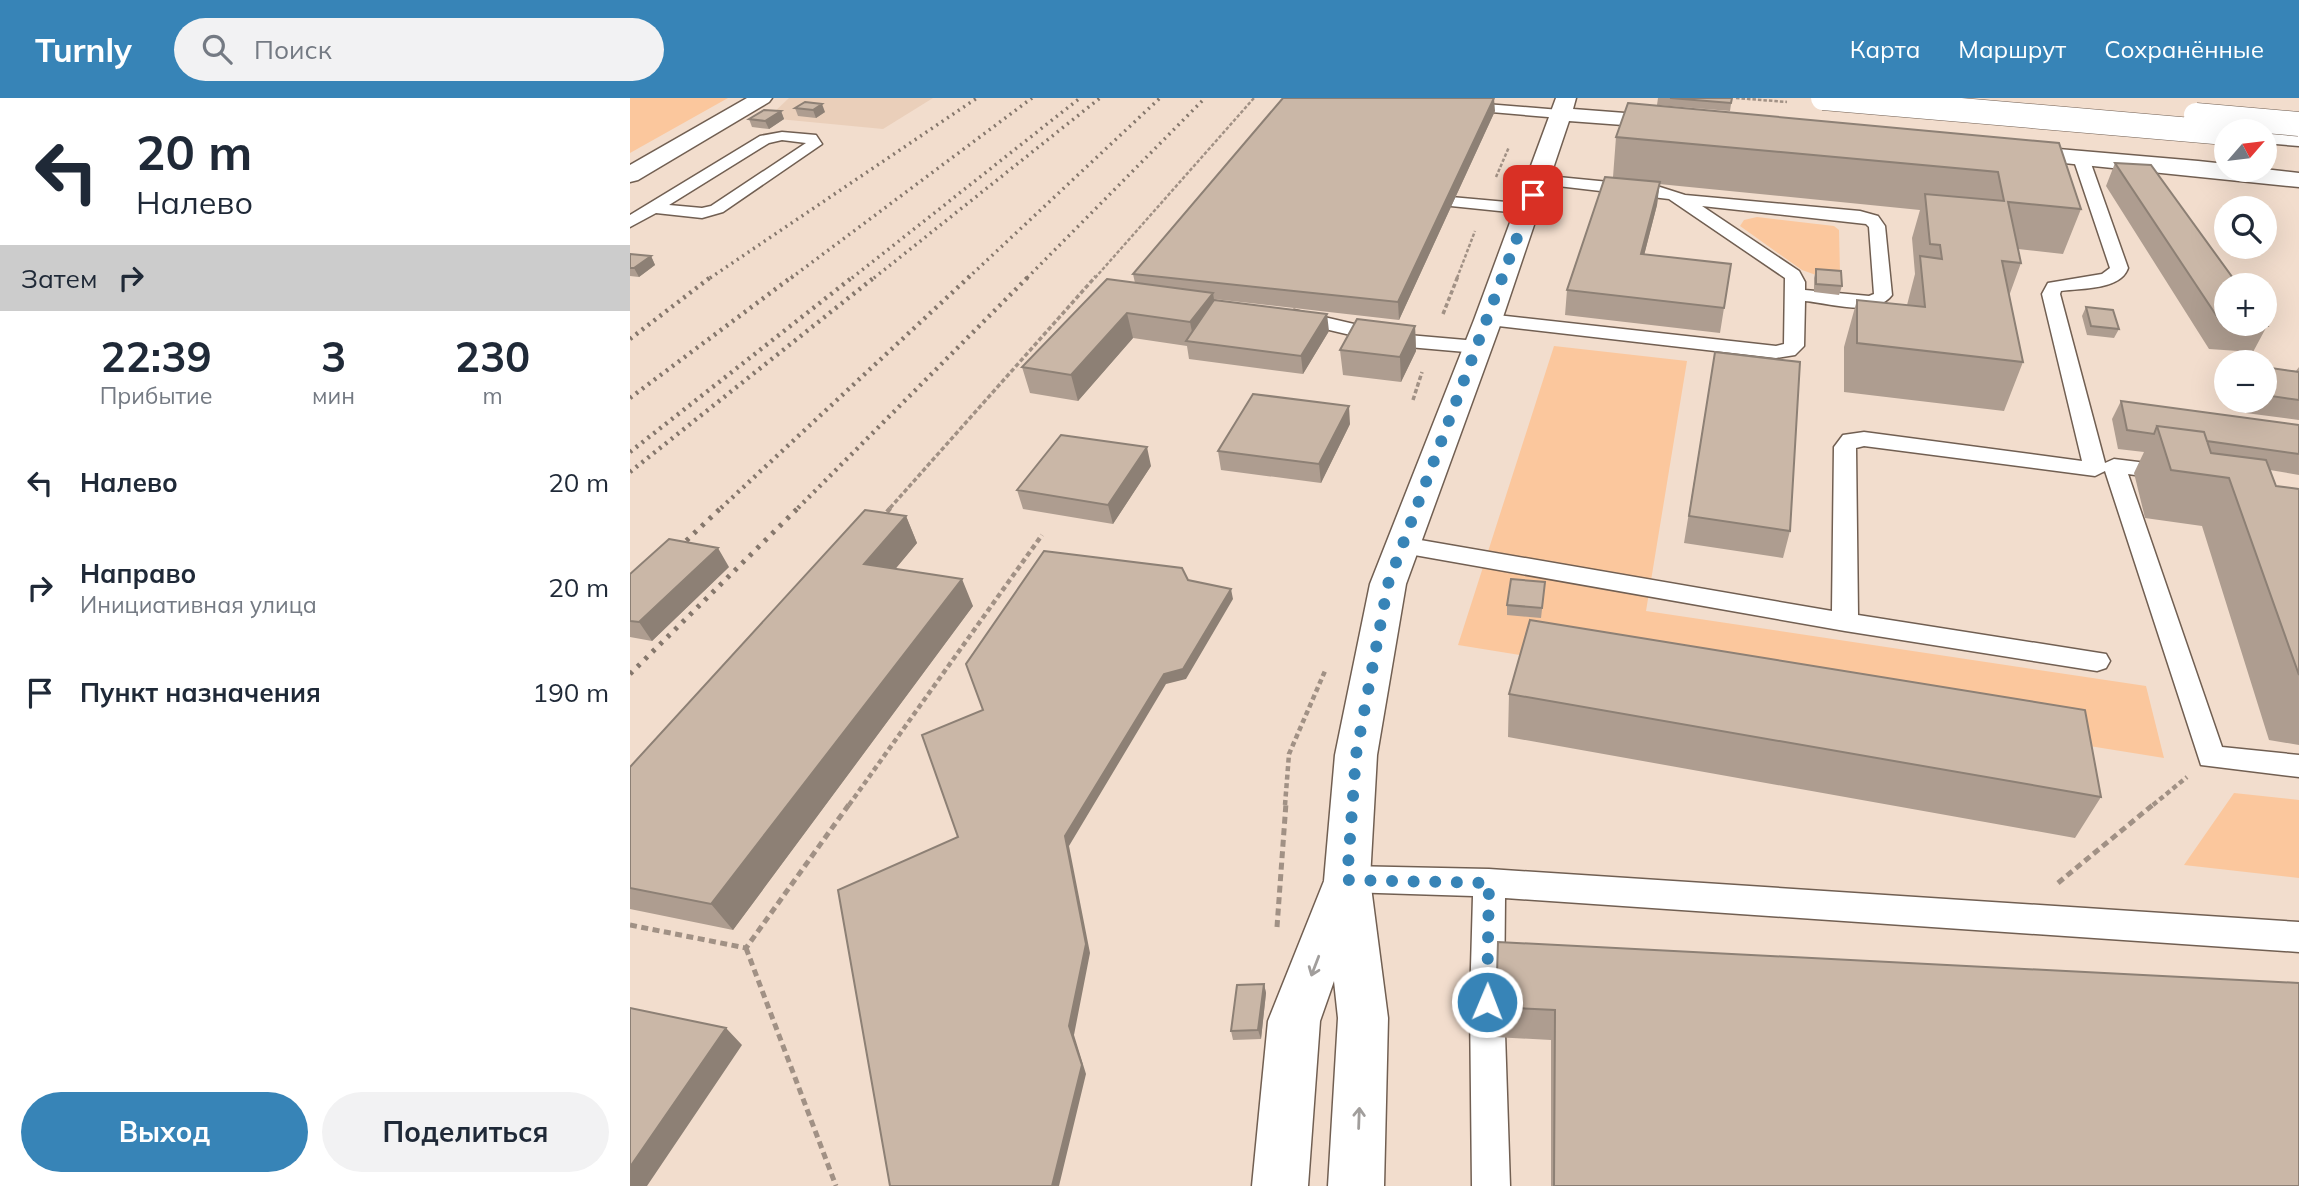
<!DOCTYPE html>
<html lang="ru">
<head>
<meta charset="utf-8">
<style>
  :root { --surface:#fff; --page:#f2f2f3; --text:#1f2937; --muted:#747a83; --accent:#3784b7 }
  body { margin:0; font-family:Mulish,sans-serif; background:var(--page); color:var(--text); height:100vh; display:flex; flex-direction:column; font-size:26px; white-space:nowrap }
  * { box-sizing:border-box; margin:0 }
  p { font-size:23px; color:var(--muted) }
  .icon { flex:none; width:38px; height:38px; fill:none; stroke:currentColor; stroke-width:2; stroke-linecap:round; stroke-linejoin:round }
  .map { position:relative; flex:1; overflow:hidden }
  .side { display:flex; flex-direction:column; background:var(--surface); width:630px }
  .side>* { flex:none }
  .banner { background:#fff; color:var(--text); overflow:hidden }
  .needle { width:46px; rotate:62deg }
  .buttons { position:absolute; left:1584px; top:21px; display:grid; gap:14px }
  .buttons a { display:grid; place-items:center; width:63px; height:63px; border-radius:50%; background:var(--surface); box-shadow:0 7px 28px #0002; font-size:35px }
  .pin { position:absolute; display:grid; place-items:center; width:60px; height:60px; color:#fff; margin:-30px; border-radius:14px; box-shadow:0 4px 10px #0006 }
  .me { position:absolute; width:77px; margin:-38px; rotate:1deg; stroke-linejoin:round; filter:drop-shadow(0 0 5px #0008) }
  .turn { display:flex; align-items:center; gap:24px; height:147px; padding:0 21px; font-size:32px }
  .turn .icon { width:91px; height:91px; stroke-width:2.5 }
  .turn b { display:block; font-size:49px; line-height:60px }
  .then { display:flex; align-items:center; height:66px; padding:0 21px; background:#0003; gap:14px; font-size:26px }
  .eta { display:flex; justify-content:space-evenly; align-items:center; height:119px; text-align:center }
  .eta b { font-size:42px; font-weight:700; line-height:49px }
  .primary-button { display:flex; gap:14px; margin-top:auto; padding:14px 21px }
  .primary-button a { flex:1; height:80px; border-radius:42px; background:var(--accent); color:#fff; font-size:28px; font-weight:700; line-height:80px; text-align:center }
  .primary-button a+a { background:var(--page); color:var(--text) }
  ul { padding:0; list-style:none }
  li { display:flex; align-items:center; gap:21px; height:105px; padding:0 21px }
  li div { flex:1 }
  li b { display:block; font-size:26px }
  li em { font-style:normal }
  header { display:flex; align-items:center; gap:42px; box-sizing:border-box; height:98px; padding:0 35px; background:var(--accent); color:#fff }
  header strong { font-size:33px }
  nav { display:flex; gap:38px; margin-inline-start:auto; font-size:24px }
  .search { width:490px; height:63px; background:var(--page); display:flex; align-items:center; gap:18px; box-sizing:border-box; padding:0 24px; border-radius:38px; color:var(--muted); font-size:26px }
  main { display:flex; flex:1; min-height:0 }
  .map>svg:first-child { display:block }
  .built { fill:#eacfba }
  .green { fill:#fbc79d }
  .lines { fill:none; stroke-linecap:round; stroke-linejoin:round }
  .lane-casing { stroke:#715f52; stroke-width:3 }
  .secondary-casing { stroke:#715f52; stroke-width:3 }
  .path-far3 { stroke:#a19185; stroke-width:2.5; stroke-dasharray:3.5 2; stroke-linecap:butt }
  .path-far2 { stroke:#a19185; stroke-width:3.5; stroke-dasharray:4.5 2.5; stroke-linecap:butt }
  .path-far1 { stroke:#a19185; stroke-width:4.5; stroke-dasharray:5 3.5; stroke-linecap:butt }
  .path { stroke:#a19185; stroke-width:5; stroke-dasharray:7 4.5; stroke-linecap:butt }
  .lane { fill:#fff; fill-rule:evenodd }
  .secondary { fill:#fff; fill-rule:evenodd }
  .rail-far2 { stroke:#85776c; stroke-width:3.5; stroke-dasharray:2 4.5; stroke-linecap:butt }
  .rail-far1 { stroke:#85776c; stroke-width:4.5; stroke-dasharray:2.5 5; stroke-linecap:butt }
  .rail { stroke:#85776c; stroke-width:5; stroke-dasharray:3.5 7; stroke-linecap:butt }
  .secondary-bridge-casing { stroke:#715f52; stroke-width:25; stroke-linecap:butt }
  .path-bridge { stroke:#a19185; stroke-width:2.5; stroke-dasharray:3.5 2; stroke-linecap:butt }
  .secondary-bridge { stroke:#fff; stroke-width:24 }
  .wall { fill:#ae9d90 }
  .shaded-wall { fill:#8d8075 }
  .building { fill:#cab7a7; stroke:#8d8075; stroke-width:2 }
  .oneway { stroke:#a19e9c }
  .route { stroke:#3784b7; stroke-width:12; stroke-dasharray:0 21.6 }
</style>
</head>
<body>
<header>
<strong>Turnly</strong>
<div class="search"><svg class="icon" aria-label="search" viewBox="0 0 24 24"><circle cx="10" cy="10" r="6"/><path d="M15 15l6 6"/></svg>Поиск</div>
<nav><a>Карта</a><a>Маршрут</a><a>Сохранённые</a></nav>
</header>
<main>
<section class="side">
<div class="banner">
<div class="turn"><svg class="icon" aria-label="left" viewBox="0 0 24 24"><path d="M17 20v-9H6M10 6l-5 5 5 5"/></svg><div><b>20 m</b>Налево</div></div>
<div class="then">Затем<svg class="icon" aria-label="right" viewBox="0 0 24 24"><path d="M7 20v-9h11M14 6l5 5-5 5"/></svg></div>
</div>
<div class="eta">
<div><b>22:39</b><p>Прибытие</p></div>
<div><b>3</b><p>мин</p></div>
<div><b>230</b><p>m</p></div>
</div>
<ul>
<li><svg class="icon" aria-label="left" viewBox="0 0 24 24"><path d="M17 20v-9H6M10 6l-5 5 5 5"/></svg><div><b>Налево</b></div><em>20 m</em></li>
<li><svg class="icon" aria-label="right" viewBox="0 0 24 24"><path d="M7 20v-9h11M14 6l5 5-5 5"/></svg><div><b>Направо</b><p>Инициативная улица</p></div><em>20 m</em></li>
<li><svg class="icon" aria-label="arrive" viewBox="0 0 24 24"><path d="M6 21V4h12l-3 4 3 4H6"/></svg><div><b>Пункт назначения</b></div><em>190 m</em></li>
</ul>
<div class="primary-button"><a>Выход</a><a>Поделиться</a></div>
</section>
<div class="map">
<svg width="1669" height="1088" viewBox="0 0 1669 1088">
  <rect width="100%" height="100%" fill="#f2ddcd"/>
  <!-- built -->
  <path class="built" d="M159,0h144l-50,31 -115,-11z"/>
  <!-- green -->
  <path class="green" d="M0,0h98l-98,55z
    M1127,119l77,9 5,4 1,43 -24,2 -14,-5 -62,-44 4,-6z
    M924,248l133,15 -41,250 500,75 18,72 -706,-113z
    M1604,695l65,7v78l-115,-13z"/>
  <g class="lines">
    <defs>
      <path id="lane" d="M831,4l99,8 7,4 -7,4 -104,-9 -2,-3z
        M152,34l34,3 6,9 -99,68 -21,6 -46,-5 -26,14v-12l130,-79zM152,42l24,3 -95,63 -9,2 -33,-3 100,-62z
        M1451,55l8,5 39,110c-7,22 -47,20 -67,23l-1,3 45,169 9,-4 57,7 8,2 3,5 -3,5 -8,2 -43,-6 94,273 77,8v22l-98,-12 -96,-294 -10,5 -231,-30 -8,2 2,167 248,39 4,7 -4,7 -9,3 -252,-40 -442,-78 -9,-2 -3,-6 3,-6 9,-2 429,74 2,-164 9,-12 21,-3 218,29 -40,-167 6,-11 54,-9 8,-6 -37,-110z
        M908,77l122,12 25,8 175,16 18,5 7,10 7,69c-17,23 -63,8 -87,6l-1,45 -9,9 -19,3 -295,-34 -2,-4 2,-4 7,-2 288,32 8,-2 1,-66 -116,-79 -137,-16 -2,-3zM1072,108l164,18 3,3 5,67 -5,2 -64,-6v-8l-6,-11z
        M788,96l110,10 8,5 -8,5 -116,-12 -2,-3 2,-3z
        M664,212l103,24 80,7 10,6 -10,6 -80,-7 -110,-26 -2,-4z
        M717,768l142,3 810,53v30l-794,-54 -1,104 6,184h-38l-2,-184 3,-106 -126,-4 -11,-3 -5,-10 5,-10z"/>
      <path id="secondary" d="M117,0h25l-3,4 -131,78 -8,2v-17z
        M926,0h20l-3,11 104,8 8,1 3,5 -3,5 -8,1 -108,-8 -67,199 -96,264 -29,171 -7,124 18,139 -4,168h-56l10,-168 -4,-37 -14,40 -12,165h-56l16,-165 56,-140 11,-126 35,-171 104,-264z
        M1634,31l35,3v14l-35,-3v-12h-7z
        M1382,47l186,16 28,3v6l38,-1 35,4v14l-295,-30 -3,-5 3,-5z"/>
    </defs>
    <!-- lane casing -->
    <use href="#lane" class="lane-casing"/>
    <!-- secondary casing -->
    <use href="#secondary" class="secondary-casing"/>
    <!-- path-far3 -->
    <path class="path-far3" d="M866,79l13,-30
      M465,180l159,-180
      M827,180l18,-47"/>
    <!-- path-far2 -->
    <path class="path-far2" d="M813,216l15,-38
      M783,302l9,-28
      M260,410l206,-232"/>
    <!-- path-far1 -->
    <path class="path-far1" d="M257,414l5,-6
      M219,707l193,-270
      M655,707l4,-51 36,-83
      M1523,707l34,-28"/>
    <!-- path -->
    <path class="path" d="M1428,785l97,-80
      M0,827l116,23 104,-145
      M647,829l9,-124
      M116,850l90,238"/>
    <!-- lane -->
    <use href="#lane" class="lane"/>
    <!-- secondary -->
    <use href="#secondary" class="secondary"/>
    <!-- rail-far2 -->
    <path class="rail-far2" d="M80,180l267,-180
      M161,180l241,-180
      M222,180l228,-180
      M244,180l226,-180
      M338,180l192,-180
      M397,180l178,-180"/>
    <!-- rail-far1 -->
    <path class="rail-far1" d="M0,241l82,-63
      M0,300l163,-122
      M0,354l224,-176
      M0,374l246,-196
      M91,410l249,-232
      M168,410l231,-232"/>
    <!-- rail -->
    <path class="rail" d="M41,457l52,-49
      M0,576l170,-168"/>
    <defs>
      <path id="secondary-bridge" d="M1193,0l403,35
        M1566,17l103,9"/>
    </defs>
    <!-- secondary-bridge casing -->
    <use href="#secondary-bridge" class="secondary-bridge-casing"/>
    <!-- path-bridge -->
    <path class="path-bridge" d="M1106,0l51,4"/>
    <!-- secondary-bridge -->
    <use href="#secondary-bridge" class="secondary-bridge"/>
  </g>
  <!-- wall -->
  <path class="wall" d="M1028,0h74l-2,13 -73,-6z
    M175,4l20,10 -9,6 -18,-2 -3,-8z
    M151,13l3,8 -15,10 -17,-2 -3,-8z
    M865,13l-96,209 -185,-21 115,32 -26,43 -114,-15 -2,-13 -54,-8 -55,63 -48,-8 -8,-26 113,-84 -2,-9z
    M986,39l443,6 22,66 -18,45 -45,-5 3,14 -12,33 14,66 -19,49 -160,-19v-45l13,-47 50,5 8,-31 -3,-36 8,-28 -261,-26 -2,21 -13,50 80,53 -4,25 -155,-18 2,-25 46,-113z
    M1485,65l152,163 -14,26 -44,-3 -103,-163z
    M0,156l21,2 4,9 -16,12 -9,-1z
    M1186,171l26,17 -3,9 -25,-3v-14z
    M1456,209l33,22 -5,9 -27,-3 -5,-19z
    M785,228l1,25 -15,31 -58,-7 -3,-25z
    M1085,254l75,179 -7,27 -99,-15z
    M1634,269l32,4 3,-4v53l-61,-8 -4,-11h30z
    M1491,303l178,24v50l-29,-5 6,16 23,3v256l-30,-5 -67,-214 -57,-8 -11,-45 10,-21 -26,-3 -6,-30z
    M720,326l-29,59 -100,-13 -3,-19z
    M521,368l-38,58 -90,-15 -6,-19z
    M276,418l11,27 -22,26 78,37 -240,324 -103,-21v-142z
    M99,469l-77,74 -22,-4v-63z
    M914,494l-3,26 -34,-3v-10z
    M879,596l592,103 -26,41 -567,-101z
    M868,844l801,244h-748v-146l-56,-3z
    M634,886l2,9 -5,46 -28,1 -2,-9z"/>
  <!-- shaded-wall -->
  <path class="shaded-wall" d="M864,0l1,13 -96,209 -1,-18z
    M192,6l3,8 -9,6 -3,-8z
    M151,13l3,8 -15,10 -4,-8z
    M1030,84l-3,23 -19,74 3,-25z
    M21,158l4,9 -16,12 -5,-9z
    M583,195l4,25 -23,24 -4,-20z
    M497,215l6,25 -55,63 -7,-26z
    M697,216l2,17 -26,43 -2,-18z
    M785,228l1,25 -15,31 -1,-25z
    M719,308l1,18 -29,59 -2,-19z
    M517,349l4,19 -38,58 -5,-19z
    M276,418l11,27 -40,48 -13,-27z
    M88,450l11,19 -77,74 -13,-19z
    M332,481l11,27 -240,324 -22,-26z
    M601,491l2,10 -47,80 -20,5 -97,162 21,107 -16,82 12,39 -27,112h-7l17,-160 -4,-190 99,-162z
    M634,886l2,9 -5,46 -3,-9z
    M96,930l16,17 -95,141h-17v-19z"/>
  <!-- building -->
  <path class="building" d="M653,0h211l-96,204 -265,-28z
    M1040,0h62l-1,5z
    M175,4l17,2 -9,6 -18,-2z
    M998,5l431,40 22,66 -73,-7 13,61 -19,-2 21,101 -166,-19v-43l68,7 -5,-51 22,3 -2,-14 -10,-1 -5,-50 79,7 -6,-29 -382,-35z
    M134,12l17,1 -16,10 -16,-2z
    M1485,65l36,2 87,120h-12v39h38v-1l3,3 -45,-2z
    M975,79l55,5 -19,72 90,10 -7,44 -157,-18z
    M0,156l21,2 -17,12h-4z
    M1186,171l25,2 1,15 -26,-2z
    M477,181l106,14 -23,29 -63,-9 -56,62 -49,-8z
    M584,202l113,14 -26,42 -115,-15z
    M1456,209l27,3 6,19 -28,-3z
    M727,221l58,7 -15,31 -60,-7z
    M1085,254l85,10 -10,169 -101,-15z
    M1634,269l35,5v28l-35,-5z
    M623,296l96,12 -30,58 -101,-13z
    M1491,303l178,24v29l-92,-13 -3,-9 -47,-6 -3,8 -27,-4z
    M1527,328l47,6 7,21 55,7 10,26 23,3v186l-70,-197 -58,-8z
    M431,337l86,12 -39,58 -91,-15z
    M235,412l41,6 -42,48 98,15 -251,325 -81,-16v-121z
    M39,441l49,9 -79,74 -9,-1v-47z
    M414,453l138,17 6,12 43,9 -48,80 -19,5 -99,162 21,108 -17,82 13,39 -30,121h-162l-52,-296 120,-53 -36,-102 61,-25 -17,-46z
    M881,481l34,3 -3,26 -35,-3z
    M900,522l555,90 16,87 -592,-103z
    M868,844l801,41v203h-745l1,-176 -59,-3z
    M634,886l-6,46 -27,1 6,-46z
    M0,910l96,20 -96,139z"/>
  <!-- one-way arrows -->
  <defs><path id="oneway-shaft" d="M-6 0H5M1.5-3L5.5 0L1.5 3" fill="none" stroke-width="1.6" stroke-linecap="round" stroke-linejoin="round" transform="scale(1.75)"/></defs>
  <g class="oneway">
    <use href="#oneway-shaft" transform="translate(685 868) rotate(111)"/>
    <use href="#oneway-shaft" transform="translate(729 1020) rotate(-88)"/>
  </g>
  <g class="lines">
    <!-- route -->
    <path class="route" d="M857,904l2,-119 -142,-3 9,-125 32,-171 145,-389"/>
  </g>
</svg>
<div class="buttons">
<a><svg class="needle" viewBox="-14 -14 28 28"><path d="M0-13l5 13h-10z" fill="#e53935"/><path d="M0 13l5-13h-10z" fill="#747a83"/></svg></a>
<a><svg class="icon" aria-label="search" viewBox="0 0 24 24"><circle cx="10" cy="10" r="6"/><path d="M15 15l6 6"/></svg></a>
<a>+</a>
<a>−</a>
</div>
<div class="pin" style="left:903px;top:97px;background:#d93025"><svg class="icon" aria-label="arrive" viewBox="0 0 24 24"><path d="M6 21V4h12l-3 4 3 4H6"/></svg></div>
<svg class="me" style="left:857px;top:904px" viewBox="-20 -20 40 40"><circle r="17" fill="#3784b7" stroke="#fff" stroke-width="3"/><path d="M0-11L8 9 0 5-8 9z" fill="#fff"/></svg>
</div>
</main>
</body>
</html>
